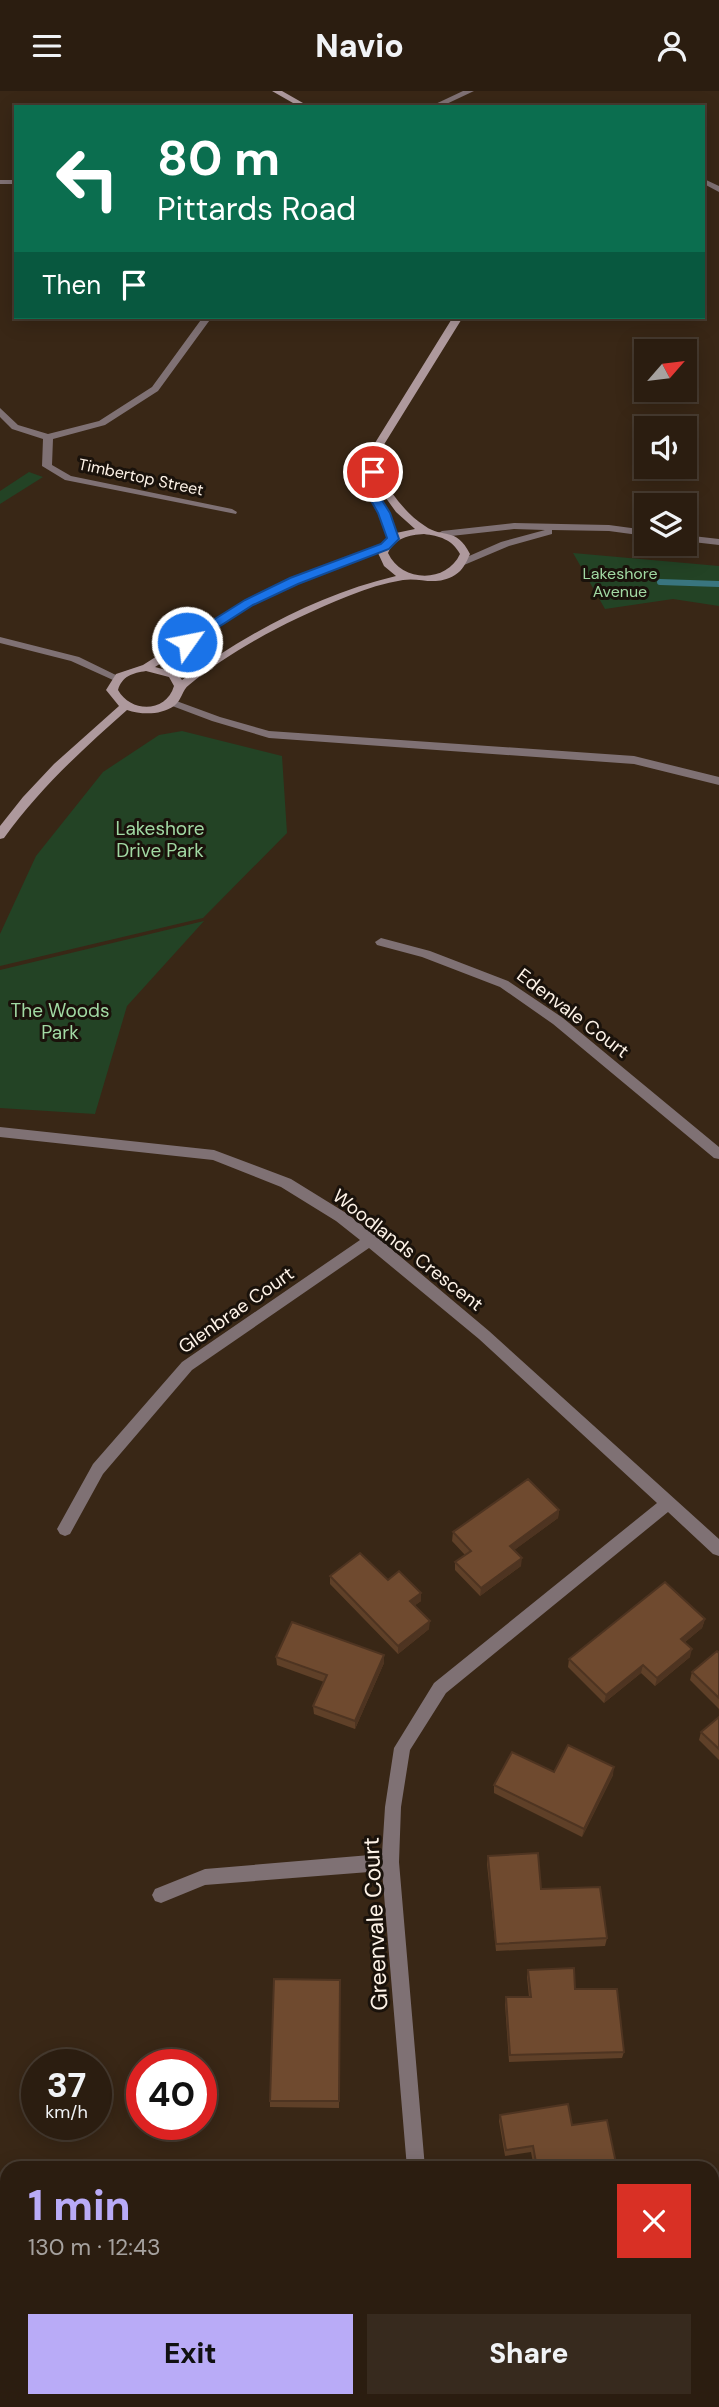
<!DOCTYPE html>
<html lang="en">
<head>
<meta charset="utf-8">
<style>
  :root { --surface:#2b1d10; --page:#372a1e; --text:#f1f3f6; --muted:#a6a29f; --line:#473b30; --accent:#b9abf7 }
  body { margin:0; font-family:"DM Sans",sans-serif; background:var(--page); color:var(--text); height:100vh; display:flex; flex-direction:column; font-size:26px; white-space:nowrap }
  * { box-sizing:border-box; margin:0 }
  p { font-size:23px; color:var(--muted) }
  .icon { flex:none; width:38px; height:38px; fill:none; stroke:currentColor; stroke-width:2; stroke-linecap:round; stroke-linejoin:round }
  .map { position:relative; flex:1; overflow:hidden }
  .side { position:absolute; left:0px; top:2070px; width:719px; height:247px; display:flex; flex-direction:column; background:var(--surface); border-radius:21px 21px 0 0; box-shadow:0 4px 18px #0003,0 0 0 2px var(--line) }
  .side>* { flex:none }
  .guide { position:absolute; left:14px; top:14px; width:691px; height:214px; border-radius:0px; box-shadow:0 4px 18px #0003,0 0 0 2px var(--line); background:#0b6e4f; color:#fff; overflow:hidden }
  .needle { width:46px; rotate:62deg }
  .buttons { position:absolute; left:634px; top:248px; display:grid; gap:14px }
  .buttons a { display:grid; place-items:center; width:63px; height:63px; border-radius:0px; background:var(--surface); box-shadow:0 4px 18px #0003,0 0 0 2px var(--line); font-size:35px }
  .speed { position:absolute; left:21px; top:1958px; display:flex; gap:14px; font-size:35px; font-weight:700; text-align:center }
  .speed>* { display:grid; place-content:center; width:91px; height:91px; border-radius:50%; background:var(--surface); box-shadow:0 4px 18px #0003,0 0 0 2px var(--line); line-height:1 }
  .speed small { font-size:18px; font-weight:400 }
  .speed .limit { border:10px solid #d22; background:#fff; color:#111 }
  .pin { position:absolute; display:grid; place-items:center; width:60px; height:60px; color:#fff; margin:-30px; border:4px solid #fff; border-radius:50%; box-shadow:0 2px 7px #0007 }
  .me { position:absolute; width:77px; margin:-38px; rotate:57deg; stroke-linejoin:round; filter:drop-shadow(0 0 5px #0008) }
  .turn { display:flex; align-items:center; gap:24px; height:147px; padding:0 28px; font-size:32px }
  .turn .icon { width:91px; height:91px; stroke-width:2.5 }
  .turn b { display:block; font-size:49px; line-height:60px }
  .then { display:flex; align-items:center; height:66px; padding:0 28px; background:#0003; gap:14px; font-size:26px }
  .round { display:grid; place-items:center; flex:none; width:74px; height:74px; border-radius:0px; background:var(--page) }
  .overview { display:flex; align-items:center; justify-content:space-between; height:119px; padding:0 28px }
  h1 { font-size:42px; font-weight:800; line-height:52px; color:var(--accent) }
  .button { display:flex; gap:14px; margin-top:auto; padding:14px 28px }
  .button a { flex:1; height:80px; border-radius:0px; background:var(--accent); color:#111; font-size:28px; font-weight:800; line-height:80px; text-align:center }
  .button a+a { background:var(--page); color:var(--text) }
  header { display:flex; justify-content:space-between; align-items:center; height:91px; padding:0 28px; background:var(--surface); font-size:32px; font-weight:800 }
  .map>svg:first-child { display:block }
  .green { fill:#234325 }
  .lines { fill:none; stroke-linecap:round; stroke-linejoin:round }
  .stream { stroke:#39757f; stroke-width:6 }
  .street { fill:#7f7174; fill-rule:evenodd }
  .secondary { fill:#ae999d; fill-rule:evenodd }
  .wall { fill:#5f4028 }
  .shaded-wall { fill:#4e3421 }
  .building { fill:#6f4a2f; stroke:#4e3421; stroke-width:2 }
  .route { fill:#1a73e8; stroke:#114b97; stroke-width:2 }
  .labels { text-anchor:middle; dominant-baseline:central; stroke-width:6; stroke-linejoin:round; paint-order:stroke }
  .far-street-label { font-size:16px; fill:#fef3e8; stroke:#1a120b }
  .far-park-label { font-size:16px; fill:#a1d9a3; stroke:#1a120b }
  .park-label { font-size:19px; fill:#a1d9a3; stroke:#1a120b }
  .street-label { font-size:19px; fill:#fef3e8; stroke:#1a120b }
  .near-street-label { font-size:23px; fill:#fef3e8; stroke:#1a120b }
</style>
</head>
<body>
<header><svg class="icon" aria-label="menu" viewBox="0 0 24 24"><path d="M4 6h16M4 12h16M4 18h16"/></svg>Navio<svg class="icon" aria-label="person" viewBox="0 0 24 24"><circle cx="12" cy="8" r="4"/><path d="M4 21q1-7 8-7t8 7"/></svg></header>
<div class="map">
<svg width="719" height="2316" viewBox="0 0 719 2316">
  <rect width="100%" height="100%" fill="#392716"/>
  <!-- green -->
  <path class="green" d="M29,381l14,5 -43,27v-13z
    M573,462l146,13v40l-46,-7 -68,10z
    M182,640l100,25 5,77 -84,85 -203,48v-32l36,-78 67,-84 56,-37z
    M204,830l-77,85 -32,108 -95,-6v-138z"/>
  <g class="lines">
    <!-- stream -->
    <path class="stream" d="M660,491l59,2"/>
    <!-- street -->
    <path class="street" d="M463,0h11l-34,16h-11z
      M704,88l15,7v6l-15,-8z
      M0,89h16v4h-16z
      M203,226h9l-54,74 -53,34 -52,14 -1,26 19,11 161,33 5,3 -1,2 -171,-34 -23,-14 1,-27 -31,-10 -12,-12v-9l18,17 30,9 51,-13 53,-34z
      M514,432l95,2 37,5v6l-37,-5 -57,-1v4l-43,12 -45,19 -5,-3 1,-2 41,-18 44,-12 -31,-1 -72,8 -5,-3 5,-3z
      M684,444l35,4v6l-35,-4z
      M0,546l79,20 43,21 -1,2h-8l-42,-19 -71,-18z
      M171,608l49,18 49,14 365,25 85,21v8l-85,-21 -365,-26 -57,-17 -45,-17 -2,-2z
      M381,847l49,13 78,30 55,37 156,129v12l-5,-1 -161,-134 -53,-37 -78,-30 -45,-12 -2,-3z
      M0,1036l214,23 77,29 55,34 30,23 113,95 230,208v17l-6,-2 -45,-42 -222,181 -36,57 -9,57 -2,55 26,306h-18l-25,-297 -177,14 -44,18 -6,-2 -3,-6 3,-6 50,-20 177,-15 3,-47 9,-59 40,-65 223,-180 -178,-164 -110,-91 -177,122 -89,104 -33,60 -5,2 -5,-2 -3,-5 36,-65 89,-102 178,-122 -24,-19 -55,-34 -68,-27 -213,-23z"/>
    <!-- secondary -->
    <path class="secondary" d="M272,0h10l28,16h-10z
      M453,226h10l-83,134 -3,21c14,19 27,41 48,54 18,13 31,0 45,28 -4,9 -7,16 -15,21 -20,12 -34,2 -52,5 -37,6 -72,23 -105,38 -38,18 -77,41 -109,67 -7,5 -7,15 -15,21 -13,9 -32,9 -47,4 -44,39 -88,79 -123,128l-4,1v-13l23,-29 31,-33 65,-58 -13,-16 10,-16 27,-9 102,-65 45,-21 92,-34 6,-7 -9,-25 -10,-16 -2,-25 3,-21zM378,396l18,25 19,17 -19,4c-5,-15 -17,-30 -18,-46zM424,443c15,2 28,5 36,20 -14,30 -59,28 -72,-1 7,-15 21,-18 36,-19zM378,462l6,13 12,10c-79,19 -148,57 -214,104l-5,-7 -22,-6 98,-63 45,-21zM146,580l23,6 5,9c-8,27 -43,27 -56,4 4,-14 15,-17 28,-19z
      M0,2256l7,3v51h13l1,6h-20z"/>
  </g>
  <!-- wall -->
  <path class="wall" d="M559,1419l-1,8 -44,32 7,16 -41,30 -25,-26v-8l10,-7 -13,-14 1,-9z
    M330,1485l58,4 33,13v8l-6,4 14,24 -31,25 -68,-70z
    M705,1528l-3,9 -17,14 5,15 -35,29 -14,-13 -37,30 -36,-36 1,-8z
    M719,1562v56l-29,-29 2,-8z
    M276,1566l108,6 -29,66 -41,-15 -1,-8 11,-24 -47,-17z
    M719,1626v43l-20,-20 2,-8z
    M554,1681l59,3 -31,62 -88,-44v-8z
    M488,1765l53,33 66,49 -2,8 -109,5 -9,-87z
    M528,1879l47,19 49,63 -2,6 -113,4 -4,-58 1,-7h23l-2,-20z
    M340,1889l-1,128 -69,-1v-6z
    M500,2024l72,10 45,43h-83l-3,-16 -26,4 -6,-35z
    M715,2186l4,1v80l-7,-2v-74z"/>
  <!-- shaded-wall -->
  <path class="shaded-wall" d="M559,1419l-1,8 -49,36 1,-8z
    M522,1467l-1,8 -41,30 1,-8z
    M421,1502v8l-11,8v-8z
    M705,1528l-3,9 -23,19 2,-8z
    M430,1530l-1,8 -31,25v-8z
    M692,1558l-2,8 -35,29 2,-8z
    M384,1564v8l-29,66v-8z
    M643,1574l-2,8 -37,30 2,-8z
    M614,1676l-1,8 -31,62 2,-8z"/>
  <!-- building -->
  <path class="building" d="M528,1388l31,31 -49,36 12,12 -41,30 -26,-26 16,-11 -18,-19z
    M360,1462l28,27 11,-9 22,22 -11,8 20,20 -32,25 -68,-70z
    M665,1491l40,37 -24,20 11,10 -35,29 -14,-13 -37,30 -37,-36z
    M292,1531l92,33 -29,66 -42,-15 14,-31 -51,-18z
    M717,1560l2,2v45l-27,-26z
    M719,1626v32l-18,-17z
    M568,1654l46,22 -30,62 -90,-44 18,-33 42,20z
    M538,1762l3,36 59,-2 7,51 -111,6 -8,-88z
    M574,1877l1,21h42l7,63 -114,3 -4,-58h25l-3,-27z
    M274,1888l66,1 -1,121h-69z
    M568,2013l4,21 35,-5 10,48h-80l-4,-22 -27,4 -6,-35z
    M715,2186l4,1v75l-7,-3v-58z
    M153,2310h61l4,6h-62z
    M488,2310h56v2l50,4h-106z"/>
  <!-- route -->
  <path class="route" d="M373,377l5,4 2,25 10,16 9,26 -10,10 -91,35 -45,21 -61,39h-9v-5l62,-39 45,-22 91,-34 6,-6 -9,-25 -9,-16 -2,-25z"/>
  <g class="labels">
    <!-- far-street labels -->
    <g class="far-street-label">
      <text transform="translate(141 386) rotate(12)">Timbertop Street</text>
    </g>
    <!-- far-park labels -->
    <g class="far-park-label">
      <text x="620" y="482">Lakeshore<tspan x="620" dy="18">Avenue</tspan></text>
    </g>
    <!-- park labels -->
    <g class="park-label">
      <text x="160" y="737">Lakeshore<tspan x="160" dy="22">Drive Park</tspan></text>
      <text x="60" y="919">The Woods<tspan x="60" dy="22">Park</tspan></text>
    </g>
    <!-- street labels -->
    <g class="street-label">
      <text transform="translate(573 922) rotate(37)">Edenvale Court</text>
      <text transform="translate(408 1159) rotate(38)">Woodlands Crescent</text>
      <text transform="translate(236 1219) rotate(-35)">Glenbrae Court</text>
    </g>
    <!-- near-street labels -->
    <g class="near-street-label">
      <text transform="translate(375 1833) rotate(-93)">Greenvale Court</text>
    </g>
  </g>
</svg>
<div class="buttons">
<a><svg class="needle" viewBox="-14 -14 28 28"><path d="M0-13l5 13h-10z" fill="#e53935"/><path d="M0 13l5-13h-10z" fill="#a6a29f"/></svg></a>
<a><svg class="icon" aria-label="sound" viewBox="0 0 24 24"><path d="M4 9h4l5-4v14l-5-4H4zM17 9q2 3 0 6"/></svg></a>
<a><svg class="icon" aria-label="layers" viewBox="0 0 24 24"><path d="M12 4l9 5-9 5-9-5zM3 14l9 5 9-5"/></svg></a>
</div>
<div class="speed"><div>37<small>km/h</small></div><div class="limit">40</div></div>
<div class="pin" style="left:373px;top:381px;background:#d93025"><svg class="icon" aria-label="arrive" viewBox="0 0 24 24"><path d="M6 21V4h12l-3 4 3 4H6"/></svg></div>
<svg class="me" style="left:187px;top:551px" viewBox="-20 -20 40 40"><circle r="17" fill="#1a73e8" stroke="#fff" stroke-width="3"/><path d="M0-11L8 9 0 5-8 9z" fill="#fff"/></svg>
<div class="guide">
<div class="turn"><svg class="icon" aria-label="left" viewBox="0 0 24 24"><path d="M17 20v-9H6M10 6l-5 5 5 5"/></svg><div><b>80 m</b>Pittards Road</div></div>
<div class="then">Then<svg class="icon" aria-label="arrive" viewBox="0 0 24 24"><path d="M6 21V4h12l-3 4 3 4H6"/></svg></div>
</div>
<section class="side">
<div class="overview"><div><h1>1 min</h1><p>130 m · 12:43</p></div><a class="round" style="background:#d93025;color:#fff"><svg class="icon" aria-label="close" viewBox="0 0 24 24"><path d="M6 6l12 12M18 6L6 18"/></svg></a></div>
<div class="button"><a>Exit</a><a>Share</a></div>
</section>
</div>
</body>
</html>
